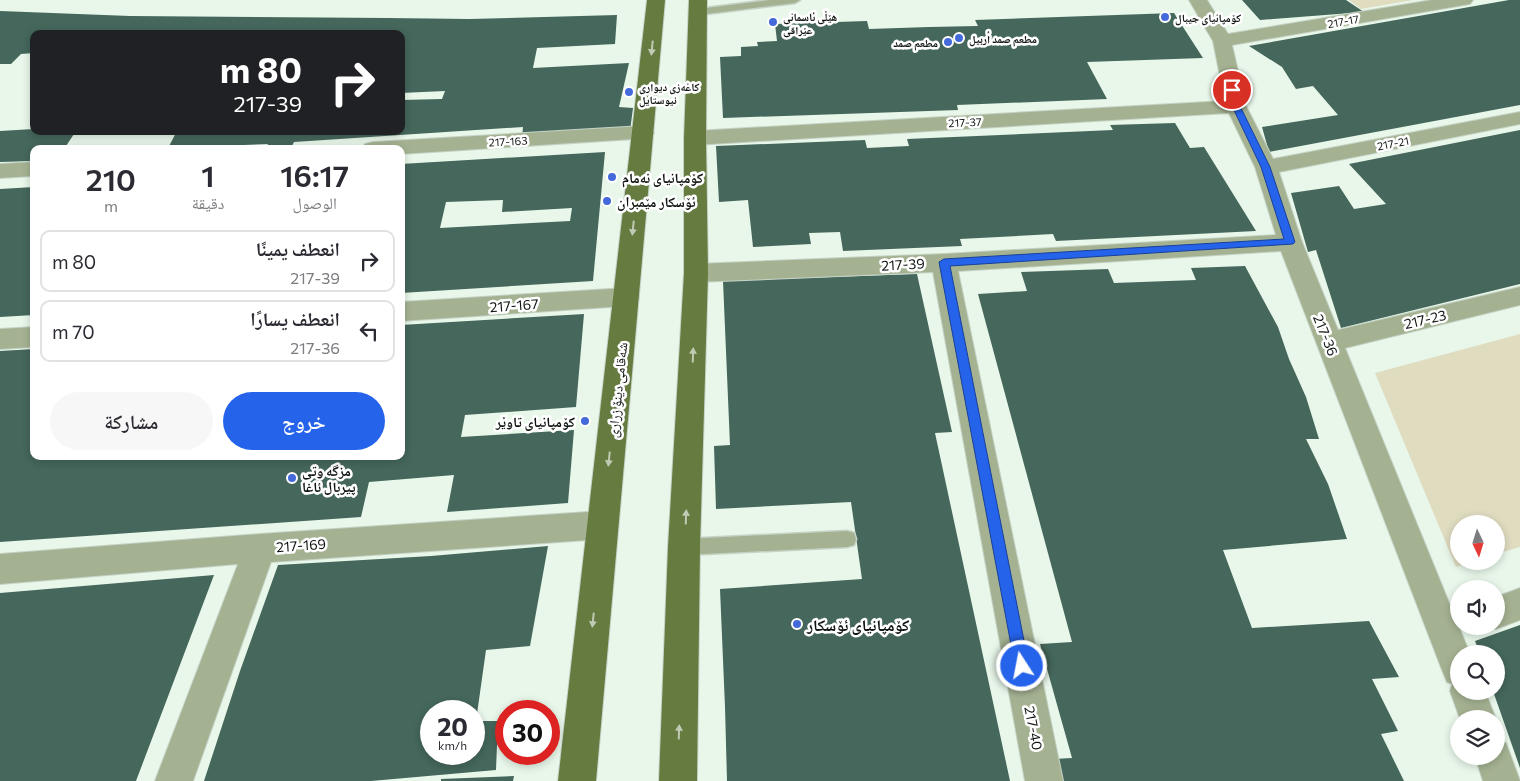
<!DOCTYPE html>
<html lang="ar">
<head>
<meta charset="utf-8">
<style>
  :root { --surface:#fff; --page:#f7f7f7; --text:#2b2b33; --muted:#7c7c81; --line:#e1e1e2; --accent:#2563eb }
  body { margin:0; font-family:Commissioner,"Noto Naskh Arabic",sans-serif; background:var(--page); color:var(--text); direction:rtl; height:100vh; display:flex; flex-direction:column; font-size:19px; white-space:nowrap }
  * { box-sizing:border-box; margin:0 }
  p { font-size:16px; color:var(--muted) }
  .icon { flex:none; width:28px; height:28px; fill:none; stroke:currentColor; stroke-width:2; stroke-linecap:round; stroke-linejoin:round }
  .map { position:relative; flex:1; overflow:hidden; direction:ltr }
  .sheet { position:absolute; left:30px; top:145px; width:375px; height:315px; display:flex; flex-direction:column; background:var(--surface); border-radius:10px; box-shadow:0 2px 8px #0003; direction:rtl }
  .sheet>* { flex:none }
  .banner { position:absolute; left:30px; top:30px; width:375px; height:105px; border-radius:10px; box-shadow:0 2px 8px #0003; direction:rtl; background:#202124; color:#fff; overflow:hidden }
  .needle { width:32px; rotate:176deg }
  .tools { position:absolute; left:1450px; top:515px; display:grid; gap:10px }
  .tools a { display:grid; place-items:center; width:55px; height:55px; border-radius:50%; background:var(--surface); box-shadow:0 2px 8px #0003; font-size:25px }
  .speed { position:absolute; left:420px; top:700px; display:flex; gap:10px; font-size:25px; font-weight:700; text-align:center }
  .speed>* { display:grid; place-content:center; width:65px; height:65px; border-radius:50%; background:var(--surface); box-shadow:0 2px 8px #0003; line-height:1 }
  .speed small { font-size:12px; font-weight:400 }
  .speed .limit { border:8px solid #d22; background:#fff; color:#111 }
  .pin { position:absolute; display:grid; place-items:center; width:42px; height:42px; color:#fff; margin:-21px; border:2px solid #fff; border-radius:50%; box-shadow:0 1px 5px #0007 }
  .me { position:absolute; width:55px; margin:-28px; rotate:349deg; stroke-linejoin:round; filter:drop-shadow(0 0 4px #0008) }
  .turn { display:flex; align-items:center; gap:18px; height:105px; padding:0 20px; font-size:22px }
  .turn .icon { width:65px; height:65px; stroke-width:2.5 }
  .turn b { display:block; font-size:35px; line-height:42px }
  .eta { display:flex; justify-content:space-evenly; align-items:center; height:85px; text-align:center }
  .eta b { font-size:30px; font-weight:600; line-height:35px }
  .action { display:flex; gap:10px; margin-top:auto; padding:10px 20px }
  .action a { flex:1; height:58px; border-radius:30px; background:var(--accent); color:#fff; font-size:20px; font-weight:600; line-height:58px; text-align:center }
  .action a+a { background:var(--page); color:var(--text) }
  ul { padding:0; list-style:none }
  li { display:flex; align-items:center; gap:15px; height:62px; margin:0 10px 8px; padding:0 10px; border:2px solid var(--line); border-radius:10px }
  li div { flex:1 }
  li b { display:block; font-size:19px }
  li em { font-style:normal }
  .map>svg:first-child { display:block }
  .green { fill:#dfdcc0 }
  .building { fill:#45675c; fill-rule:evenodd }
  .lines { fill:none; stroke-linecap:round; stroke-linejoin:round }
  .lane-casing { stroke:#c5d3c7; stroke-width:3 }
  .street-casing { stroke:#c5d3c7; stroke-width:2 }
  .primary-casing { stroke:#c5d3c7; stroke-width:2 }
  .lane { fill:#a5b292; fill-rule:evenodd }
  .street { fill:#a5b292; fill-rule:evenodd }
  .primary { fill:#657b40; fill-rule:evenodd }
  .oneway { fill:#c1cab3 }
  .route { fill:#2563eb; stroke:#184099 }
  .poi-dot { fill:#4369db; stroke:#fff; stroke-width:2 }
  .labels { text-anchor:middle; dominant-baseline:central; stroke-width:5; stroke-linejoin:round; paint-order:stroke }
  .far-poi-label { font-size:11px; font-weight:bold; fill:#0f1410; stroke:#fff; text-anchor:start }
  .far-street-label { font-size:11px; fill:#0f1410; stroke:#fff }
  .poi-label { font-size:14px; font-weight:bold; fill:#0f1410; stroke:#fff; text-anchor:start }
  .street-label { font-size:14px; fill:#0f1410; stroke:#fff }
  .near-poi-label { font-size:16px; font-weight:bold; fill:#0f1410; stroke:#fff; text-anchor:start }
</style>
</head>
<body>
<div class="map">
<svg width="1520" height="781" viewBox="0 0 1520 781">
  <rect width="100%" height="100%" fill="#e8f7ea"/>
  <!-- green -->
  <path class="green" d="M1349,0h64l-52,9z
    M1520,334v213l-24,7v-30h-37v37h15l-18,6 -81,-194z"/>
  <!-- building -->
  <path class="building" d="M1242,0h104l18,12 -104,8z
    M1509,0h11v105l-251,47 -7,-25 76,-12 -25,-29 -17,3 -14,-22 -33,-21z
    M0,11l130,5 257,2 83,1 147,-4 -2,29 -78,4 -4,20 96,-5 -10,44 14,1 -3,23 -108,6 1,-10 -229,15 -3,6h-25l2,-4 -100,4 9,-17h224v-31l41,-1 3,-8 -44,2v-59h-367v19l-13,1 -10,10h-11z
    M1174,13l29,45 -116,4 20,37 -150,6 1,5 -235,8 -3,-61 21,-1v-9l17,-1 -1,-4 20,-1 -2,-17 92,-3 2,8 60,-2 49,-1 -3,-6z
    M1175,123l15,25 14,-1 52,84 -200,10 -3,-7 -93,5 2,7 -119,5 -3,-19 -31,1 2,11 -58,3 -5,-47 -29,2 -3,-56 149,-6 2,8 42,-2 -2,-7 206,-9 -3,-5z
    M34,129v2h42l-12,18h-30v12l-34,1v-31z
    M1520,130v154l-179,44 -25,-78 -8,2 -17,-59 48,-7 15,23 32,-5 -37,-40z
    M605,152l-12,129 -192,12v-129zM503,200l-1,12 70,-4 -2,13 -130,7 6,-26z
    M34,187v128l-34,2v-128z
    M1245,266l33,61 11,32 17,38 13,42h-13l22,45 19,55 -124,11 29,78 117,-7 30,56 -27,2 26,52 -17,3 23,47h-345l-6,-22 19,-1 -32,-114 32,-2 -94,-348 49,-3 -6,-19 87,-3 6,14 82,-3 -5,-12z
    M917,274l35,158 -17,1 75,348h-283l-2,-74 -5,-118 142,-10 -11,-77 -135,7 -2,-63 16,-1 -7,-164z
    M584,314l-8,93 -111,8 -4,22 113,-7 -6,73 -121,9 7,-37 -85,7 -8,35 -361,25v-191l34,-2v107h367v-131z
    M548,546l-18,100 -44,4 -10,71h22l-2,49 -125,11h-167l36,-110 38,-106 153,-9zM431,711h43v43h-43z
    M214,575l-78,206h-136v-188z
    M1520,625v143l-27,-77h3v-37h-16l-5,-13z
    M514,776l-1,5h-72v-2z"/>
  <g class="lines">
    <defs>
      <path id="lane" d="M769,0h31l-5,3 -97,12 -5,-3 5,-3z
        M847,531l7,2 2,6 -2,6 -7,2 -163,8 -7,-2 -2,-6 2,-6 7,-2z"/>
      <path id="street" d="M1189,0h18l21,34 204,-34h41l-3,4 -6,1 -232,40 14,61 27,53 247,-47v12l-241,48 23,70 36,88 182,-43v18l-175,43 125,306h-11v37h26l11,28h-36l-10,-28 2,-7 -5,-2 -5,-12 -161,-419 -323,20 105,510h-38l-92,-509 -237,10 -9,-3 -3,-6 3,-6 9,-3 248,-10 332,-19 -21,-68 -26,-54 -534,32 -8,-2 -3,-5 3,-5 8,-2 530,-30 -12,-60z
        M643,126l7,2 4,5 -4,5 -249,16v-5h-39l3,-5 8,-2z
        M34,162v14l-34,2v-14z
        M626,288l9,2 4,7 -4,7 -9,2 -225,15v-19z
        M34,327v20l-34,2v-20z
        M603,511l11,4 4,10 -4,10 -11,4 -332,23 -78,219h-38l83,-217 -238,20v-30l260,-20z
        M1520,588v32l-24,9 -6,-3h6v-29z
        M1496,739l10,4 14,38h-37l-8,-25h21z"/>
      <path id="primary" d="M647,0h18l-69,781h-38z
        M689,0h18l-1,138 2,135 -8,274 -3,234h-38l9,-234 16,-274v-135z"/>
    </defs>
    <!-- lane casing -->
    <use href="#lane" class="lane-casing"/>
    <!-- street casing -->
    <use href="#street" class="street-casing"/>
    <!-- primary casing -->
    <use href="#primary" class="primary-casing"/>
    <!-- lane -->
    <use href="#lane" class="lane"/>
    <!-- street -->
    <use href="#street" class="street"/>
    <!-- primary -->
    <use href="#primary" class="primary"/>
  </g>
  <!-- one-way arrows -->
  <defs><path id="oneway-solid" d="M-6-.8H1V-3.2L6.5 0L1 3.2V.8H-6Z" transform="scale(1.25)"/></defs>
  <g class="oneway">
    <use href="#oneway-solid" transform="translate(652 48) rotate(96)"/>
    <use href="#oneway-solid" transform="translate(633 228) rotate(96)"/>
    <use href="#oneway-solid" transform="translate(693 355) rotate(-88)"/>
    <use href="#oneway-solid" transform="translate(609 459) rotate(96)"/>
    <use href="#oneway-solid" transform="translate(686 517) rotate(-88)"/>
    <use href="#oneway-solid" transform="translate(593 620) rotate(96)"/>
    <use href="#oneway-solid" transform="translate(679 732) rotate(-88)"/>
  </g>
  <!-- route -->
  <path class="route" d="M1232,87l5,3 3,16 30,61 25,75 -2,2 -343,22 79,400 -2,5 -5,2 -5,-2 -2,-5 -76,-404 5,-3 340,-20 -23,-72 -29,-61 -4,-16z"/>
  <!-- markers -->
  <g class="poi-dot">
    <circle cx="1165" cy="17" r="5"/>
    <circle cx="773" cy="22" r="5"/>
    <circle cx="959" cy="38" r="5"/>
    <circle cx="948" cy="42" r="5"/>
    <circle cx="629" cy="92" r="5"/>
    <circle cx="612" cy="177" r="5"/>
    <circle cx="607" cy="201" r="5"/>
    <circle cx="585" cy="421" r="5"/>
    <circle cx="292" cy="478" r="5"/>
    <circle cx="797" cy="624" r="5"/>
  </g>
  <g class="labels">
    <!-- far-poi labels -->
    <g class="far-poi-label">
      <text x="783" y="16">هێڵی ئاسمانی<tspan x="783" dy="13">عێراقی</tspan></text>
      <text x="1175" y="17">کۆمپانیای جیبال</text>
      <text x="969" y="38">مطعم صمد أربيل</text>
      <text x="938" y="42" text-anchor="end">مطعم صمد</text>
      <text x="639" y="86">کاغەزی دیواری<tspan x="639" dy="13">نیوستایل</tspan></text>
    </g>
    <!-- far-street labels -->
    <g class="far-street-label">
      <text transform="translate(1343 21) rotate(-10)">217-17</text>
      <text transform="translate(965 122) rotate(-3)">217-37</text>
      <text transform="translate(508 141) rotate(-3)">217-163</text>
      <text transform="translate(1393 143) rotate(-11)">217-21</text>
    </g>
    <!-- poi labels -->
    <g class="poi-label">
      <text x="622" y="177">کۆمپانیای نەمام</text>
      <text x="617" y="201">ئۆسکار مێمبران</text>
      <text x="575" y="421" text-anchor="end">کۆمپانیای تاوێر</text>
      <text x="302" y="470">مزگه وتى<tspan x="302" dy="16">پيربال ئاغا</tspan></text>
    </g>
    <!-- street labels -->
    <g class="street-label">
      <text transform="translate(903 264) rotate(-3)">217-39</text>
      <text transform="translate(514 305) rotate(-4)">217-167</text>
      <text transform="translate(1425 319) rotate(-13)">217-23</text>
      <text transform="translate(1326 335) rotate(68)">217-36</text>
      <text transform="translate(617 390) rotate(-84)">شەقامی دینۆ زراری</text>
      <text transform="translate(301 545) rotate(-4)">217-169</text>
      <text transform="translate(1034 728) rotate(79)">217-40</text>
    </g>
    <!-- near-poi labels -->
    <g class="near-poi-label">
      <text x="807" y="624">کۆمپانیای ئۆسکار</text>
    </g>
  </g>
</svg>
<div class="tools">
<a><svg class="needle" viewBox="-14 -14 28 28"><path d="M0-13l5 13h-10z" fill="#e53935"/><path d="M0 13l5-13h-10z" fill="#7c7c81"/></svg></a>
<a><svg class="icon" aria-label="sound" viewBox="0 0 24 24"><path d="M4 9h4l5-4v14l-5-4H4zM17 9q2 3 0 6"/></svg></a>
<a><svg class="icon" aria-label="search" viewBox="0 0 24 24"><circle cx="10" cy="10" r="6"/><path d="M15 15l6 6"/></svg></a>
<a><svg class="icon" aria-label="layers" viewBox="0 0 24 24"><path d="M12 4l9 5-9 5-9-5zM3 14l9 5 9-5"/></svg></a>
</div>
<div class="speed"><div>20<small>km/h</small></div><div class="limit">30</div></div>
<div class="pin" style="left:1232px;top:90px;background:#d93025"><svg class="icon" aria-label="arrive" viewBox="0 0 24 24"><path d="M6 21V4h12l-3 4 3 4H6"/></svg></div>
<svg class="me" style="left:1022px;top:666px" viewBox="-20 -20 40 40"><circle r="17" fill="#2563eb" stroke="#fff" stroke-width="3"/><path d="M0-11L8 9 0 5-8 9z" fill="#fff"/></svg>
<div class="banner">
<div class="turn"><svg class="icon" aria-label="right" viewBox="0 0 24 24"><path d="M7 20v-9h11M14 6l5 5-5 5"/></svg><div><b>80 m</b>217-39</div></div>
</div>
<section class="sheet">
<div class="eta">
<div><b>16:17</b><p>الوصول</p></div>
<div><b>1</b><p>دقيقة</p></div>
<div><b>210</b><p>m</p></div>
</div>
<ul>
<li><svg class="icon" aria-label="right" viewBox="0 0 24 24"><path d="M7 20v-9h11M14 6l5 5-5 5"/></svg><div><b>انعطف يمينًا</b><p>217-39</p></div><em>80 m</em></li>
<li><svg class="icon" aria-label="left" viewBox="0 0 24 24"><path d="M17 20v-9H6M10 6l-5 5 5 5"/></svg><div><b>انعطف يسارًا</b><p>217-36</p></div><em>70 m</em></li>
</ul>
<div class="action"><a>خروج</a><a>مشاركة</a></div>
</section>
</div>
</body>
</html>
